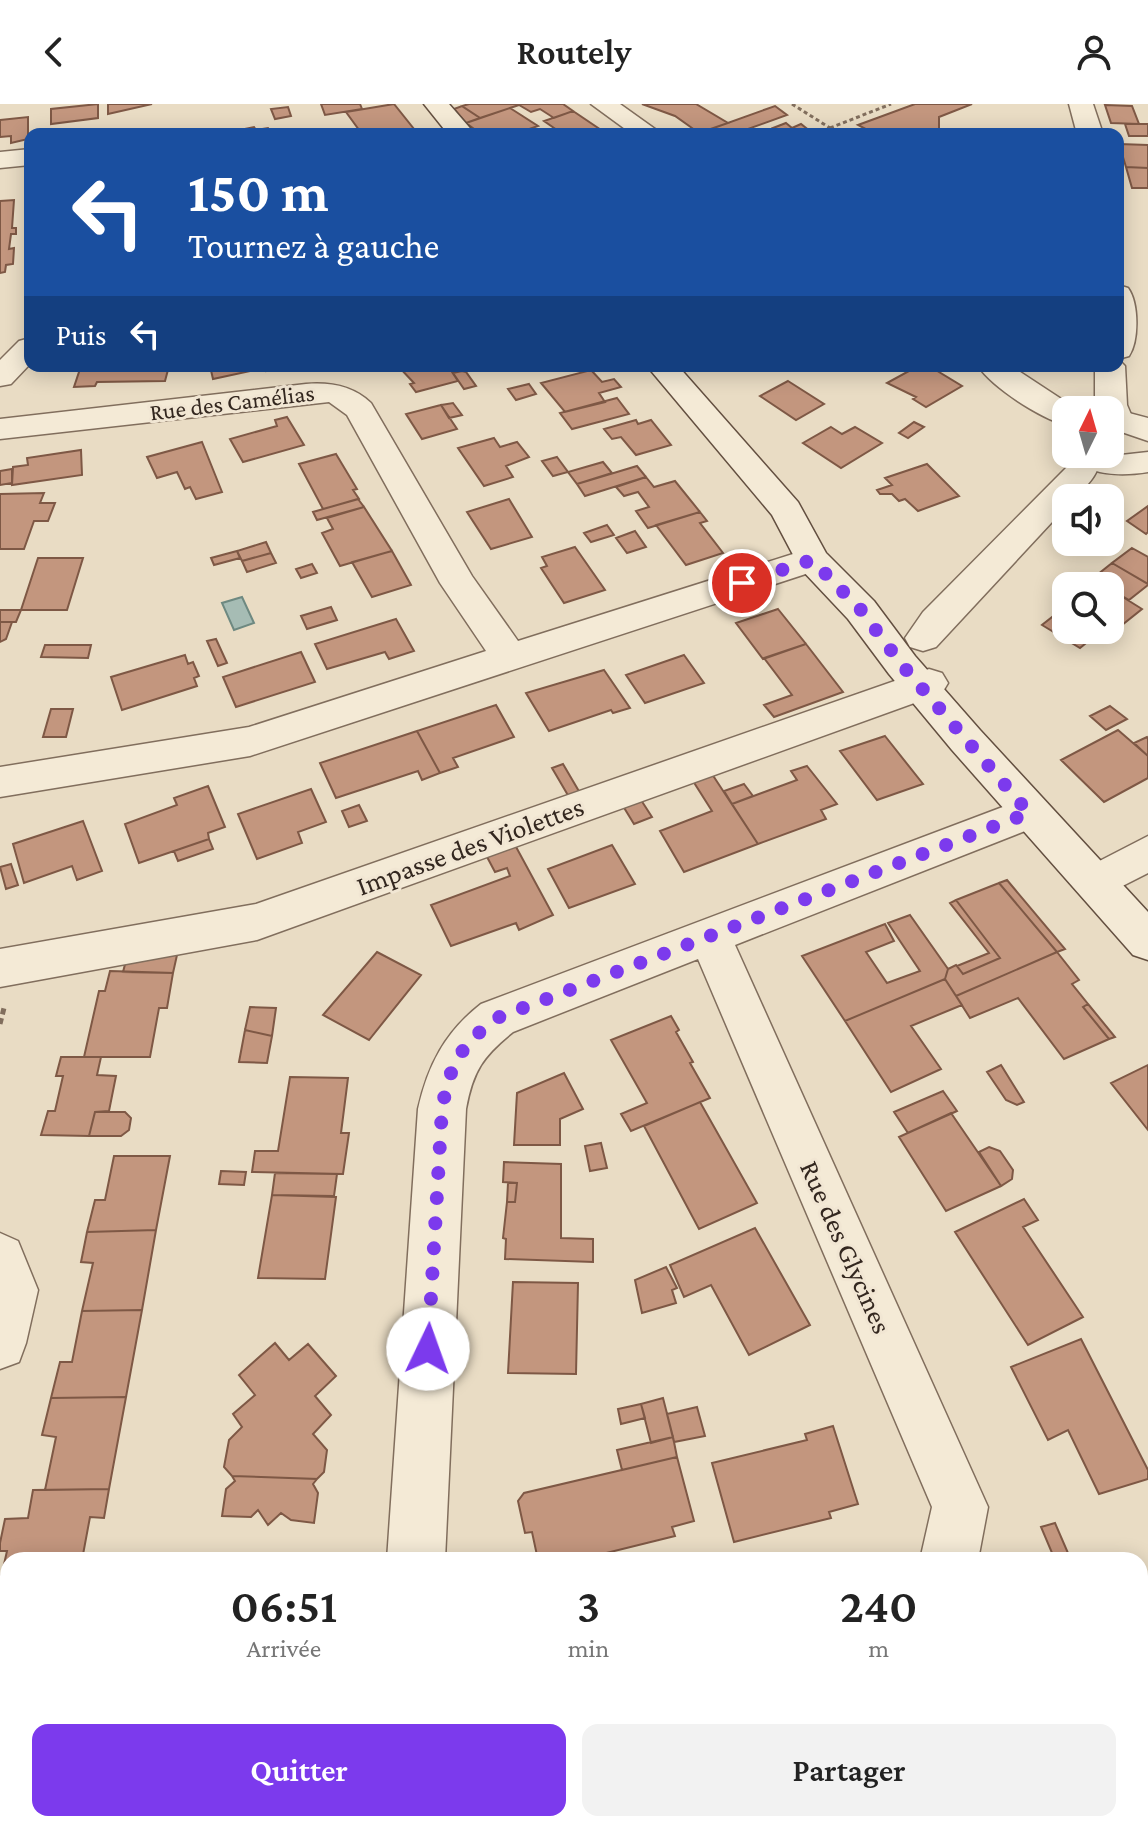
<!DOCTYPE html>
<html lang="fr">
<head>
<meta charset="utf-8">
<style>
  :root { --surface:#fff; --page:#f2f2f2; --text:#222; --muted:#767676; --accent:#7c3aed }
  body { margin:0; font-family:"Crimson Pro",serif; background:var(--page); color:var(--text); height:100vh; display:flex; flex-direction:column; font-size:30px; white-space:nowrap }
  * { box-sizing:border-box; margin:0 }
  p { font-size:26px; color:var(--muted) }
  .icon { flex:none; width:44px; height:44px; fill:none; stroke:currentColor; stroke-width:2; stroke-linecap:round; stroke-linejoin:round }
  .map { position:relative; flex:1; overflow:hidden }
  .drawer { position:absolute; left:0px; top:1448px; width:1148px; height:280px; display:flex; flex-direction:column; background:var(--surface); border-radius:24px 24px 0 0; box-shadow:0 4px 20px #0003 }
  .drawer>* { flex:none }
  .banner { position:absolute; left:24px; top:24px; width:1100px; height:244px; border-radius:16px; box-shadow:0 4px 20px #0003; background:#1a4fa0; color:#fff; overflow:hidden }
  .needle { width:52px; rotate:5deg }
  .fabs { position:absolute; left:1052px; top:292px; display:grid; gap:16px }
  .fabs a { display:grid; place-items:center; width:72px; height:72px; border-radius:16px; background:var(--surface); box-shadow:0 4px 20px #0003; font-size:40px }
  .pin { position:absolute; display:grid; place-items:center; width:68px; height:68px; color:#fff; margin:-34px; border:4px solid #fff; border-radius:50%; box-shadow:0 2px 8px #0007 }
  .me { position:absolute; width:88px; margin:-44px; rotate:3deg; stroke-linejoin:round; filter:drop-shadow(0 0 6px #0008) }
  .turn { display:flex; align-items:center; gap:28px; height:168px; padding:0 32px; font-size:36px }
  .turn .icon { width:104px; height:104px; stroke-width:2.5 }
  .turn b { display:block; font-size:56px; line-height:68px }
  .then { display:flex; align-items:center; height:76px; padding:0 32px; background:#0003; gap:16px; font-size:30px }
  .eta { display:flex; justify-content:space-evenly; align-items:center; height:136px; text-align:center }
  .eta b { font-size:48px; font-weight:600; line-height:56px }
  .button { display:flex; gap:16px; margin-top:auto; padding:16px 32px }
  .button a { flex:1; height:92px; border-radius:16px; background:var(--accent); color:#fff; font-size:32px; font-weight:600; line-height:92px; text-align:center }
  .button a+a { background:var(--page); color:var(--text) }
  header { display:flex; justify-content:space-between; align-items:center; height:104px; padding:0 32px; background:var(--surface); font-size:36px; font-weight:600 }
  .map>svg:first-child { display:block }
  .water { fill:#a6bcb4; stroke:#6e8981; stroke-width:2 }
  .building { fill:#c3967e; stroke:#7e5845; stroke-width:2 }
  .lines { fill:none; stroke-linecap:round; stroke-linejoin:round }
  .minor-casing { stroke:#816e5d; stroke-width:3 }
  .tertiary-casing { stroke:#816e5d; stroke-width:3 }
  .secondary-casing { stroke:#634f40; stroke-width:3 }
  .path-far1 { stroke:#816e5d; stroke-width:3; stroke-dasharray:4 3; stroke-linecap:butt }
  .path { stroke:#816e5d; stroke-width:5; stroke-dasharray:6 4; stroke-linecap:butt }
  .minor { fill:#f4ead6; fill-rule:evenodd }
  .tertiary { fill:#f4ead6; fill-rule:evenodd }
  .secondary { fill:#f4ead6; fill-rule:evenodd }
  .route { stroke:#7c3aed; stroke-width:14; stroke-dasharray:0 25.2 }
  .labels { text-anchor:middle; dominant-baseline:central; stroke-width:6; stroke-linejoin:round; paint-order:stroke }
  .far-street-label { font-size:24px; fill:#33271f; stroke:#f1e6d3 }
  .street-label { font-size:28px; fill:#33271f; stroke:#f1e6d3 }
</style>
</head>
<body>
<header><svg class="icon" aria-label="back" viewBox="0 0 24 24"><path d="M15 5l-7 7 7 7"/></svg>Routely<svg class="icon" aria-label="person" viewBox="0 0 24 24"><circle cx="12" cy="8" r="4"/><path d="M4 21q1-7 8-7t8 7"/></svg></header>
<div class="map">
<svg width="1148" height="1728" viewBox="0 0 1148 1728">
  <rect width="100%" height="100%" fill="#e9dcc4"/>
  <!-- water -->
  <path class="water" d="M242,493l12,26 -20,7 -12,-27z"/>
  <!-- building -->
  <path class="building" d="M98,0v14l-47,6v-15z
    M108,0h44l-44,10z
    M321,0h39l2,5 -37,6z
    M394,0l24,30h-56l-16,-22z
    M469,0h94l10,7 -19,7 -14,-9 -9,3 -12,-7 -39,13 -18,-12z
    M642,0h54l32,19 -29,10 -24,-17z
    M915,0h57l-33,13v17h-64l-17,-9z
    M1105,1l27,1 7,18 -28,-1z
    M462,2l18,12 -14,5 -12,-14z
    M775,2l12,9 -53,19h-37z
    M288,3l3,9 -16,3 -4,-10z
    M510,4l28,18 -23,8h-34l-15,-11z
    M573,7l34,23h-52l-6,-4 5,-2 -10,-7z
    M28,13v22l-17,4v-7l-11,1v-17z
    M786,19l6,5 9,-4 10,8 -28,2 -10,-6z
    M1125,20h23v12h-19z
    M254,23l2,3 12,-2 5,6h-53z
    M1119,40l29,1v23l-22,-1z
    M1126,63l22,1v20h-16z
    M14,96l-2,28h4v6h-5l-2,15 5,-1 -1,16 -7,1 -1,7 -5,1v-72z
    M81,262h88l-4,15 -68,1 -2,4 -21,1z
    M210,262h72l1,1 -17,4 -2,-3 -51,11z
    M398,262h50l10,15 -42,11 -6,-8 4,-1z
    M918,262h11l33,20 -36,21 -13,-8 3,-2 -29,-14z
    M591,266l11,12 12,-3 7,8 -22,6 6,9 -40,10 -24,-29z
    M462,267l4,1 10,14 -12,3 -11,-16z
    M788,277l36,23 -28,16 -36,-24z
    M529,280l7,10 -20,6 -8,-11z
    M617,294l12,16 -57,15 -12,-16z
    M453,299l9,12 -13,3 -8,-13z
    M441,301l16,24 -35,10 -16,-25z
    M287,313l17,28 -61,17 -13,-23 47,-13 -2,-6z
    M636,316l2,4 13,-4 20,25 -35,10 -15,-18 -9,2 -8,-10z
    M914,318l10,5 -16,11 -9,-5z
    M831,323l11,7 13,-7 27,16 -41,25 -38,-25z
    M494,334l6,9 17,-5 12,15 -23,9 7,11 -29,9 -26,-38z
    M202,338l20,50 -26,7 -6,-12 -5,2 -8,-17 -20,6 -10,-21z
    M81,346l1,25 -70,10 1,-18 15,-2 -1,-7z
    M336,350l21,35 -4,1 6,9 -36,10 -24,-45z
    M557,353l11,15 -15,4 -11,-15z
    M603,358l9,11 -35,11 -9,-12z
    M927,360l32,32 -41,15 -13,-12 -6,2 -7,-7h-12l-3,-4 15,-5 -7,-7z
    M637,362l9,11 -61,19 -8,-12z
    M12,365v14l-12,2v-14z
    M646,373l8,10 21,-6 25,31 -52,16 -12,-17 13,-4 -11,-15 -14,4 -8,-9z
    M44,389l-4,10h15l-7,18h-14l-10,28h-24v-55z
    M358,395l6,8 -47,13 -4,-8z
    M509,395l23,38 -41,12 -24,-37z
    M1148,402v26l-2,2 -19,-13z
    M364,403l28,44 -52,15 -18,-33 11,-4 -6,-11z
    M700,408l7,9 -7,2 23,30 -37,12 -30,-40z
    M607,421l7,10 -23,7 -7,-9z
    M635,427l11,16 -19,6 -11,-15z
    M266,438l5,11 -29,8 -5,-10z
    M575,443l30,43 -41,13 -23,-35 6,-2 -5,-9z
    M1132,444l16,9v27l-36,-21z
    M237,447l3,7 -26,7 -3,-7z
    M392,447l19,34 -39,12 -20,-35z
    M271,449l5,10 -29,9 -5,-11z
    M38,454h45l-16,52h-46z
    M1112,459l36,21v1l-19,15 -19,-11v-3l-18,-7z
    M312,460l5,9 -16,5 -5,-9z
    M1110,485l32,20 -25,20 -7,-4z
    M1066,502v24h36l-22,18 -38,-23z
    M331,503l6,13 -30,9 -6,-13z
    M778,505l28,35 -43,15 -27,-36z
    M0,506h21l-5,12h-16z
    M396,515l18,32 -25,8 -4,-7 -58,17 -12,-25z
    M0,518h12l-6,17 -6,3z
    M216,535l11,24 -9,3 -11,-25z
    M806,540l37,48 -69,25 -10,-12 28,-10 -28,-37z
    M45,541h46l-3,13 -47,-1z
    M301,548l14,30 -79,25 -13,-30z
    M185,551l3,9 5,-2 6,14 -5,2 3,8 -75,24 -11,-33z
    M684,551l20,28 -59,20 -19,-28z
    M604,566l26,38 -17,5 -2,-3 -62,21 -23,-38z
    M496,601l18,32 -61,21 5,9 -18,6 -23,-42z
    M1110,602l17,13 -21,11 -16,-14z
    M51,605h22l-7,28h-23z
    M1118,626l30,26v22l-44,24 -43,-42z
    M417,627l23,42 -18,7 -4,-9 -82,27 -16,-35z
    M885,632l38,48 -46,16 -37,-49z
    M1147,633l1,1v18l-14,-13z
    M563,660l17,29 -11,4 -17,-29z
    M807,662l30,38 -16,6 5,9 -68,25 -26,-40 65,-24 -6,-9z
    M712,670l46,70 -74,28 -24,-41 52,-20 -19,-30z
    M744,680l9,12 -21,8 -8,-13z
    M208,682l17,41 -17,6 1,6 -70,24 -14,-39 52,-19 -3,-7z
    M311,685l15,33 -28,10 4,11 -45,16 -19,-45z
    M641,696l11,17 -18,7 -11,-18z
    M359,701l8,16 -18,6 -7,-16z
    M83,717l19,50 -25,9 -5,-14 -48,17 -11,-39z
    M209,735l4,10 -35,12 -4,-10z
    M515,741l38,70 -34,15 -3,-7 -65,23 -20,-41 79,-29 -3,-8 -12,4 -9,-17z
    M612,741l23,39 -66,24 -21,-39z
    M11,760l7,21 -12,4 -6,-22z
    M1007,776l58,69 -8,3 -58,-69z
    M999,779l58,69 -101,44 -11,-17 3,-10 8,-4 7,9 37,-16 -44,-58z
    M956,796l44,58 -37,16 -6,-8 32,-13 -39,-50z
    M910,811l38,54 -3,10 -100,42 -43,-65 83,-32 9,17 -28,11 21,31 33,-12 -32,-48z
    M179,842l-6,27 -50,-1 5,-19z
    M377,848l44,23 -52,65 -46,-25z
    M1057,848l22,28 -7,4 16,20 -5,3 26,32 -45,20 -46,-61 -48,20 -14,-22z
    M110,867l63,2 -6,35h-8l-9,49h-66l15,-66h6z
    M945,875l17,26 -51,21 30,43 -50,23 -46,-71z
    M1088,900l27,33 -6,2 -26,-32z
    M250,903l26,1 -4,28 -27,-6z
    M671,912l8,14 -3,2 17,30 -3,1 20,35 -79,33 -10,-17 26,-11 -36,-63z
    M245,926l27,6 -5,27 -28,-1z
    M61,953h40l-4,18 19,1 -7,35 -14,1 -6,24 -48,-1 7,-24h7l8,-35h-7z
    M1001,961l23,37 -7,3 -11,-5 -19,-28z
    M1148,961v65l-37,-47z
    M564,969l19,36 -23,10v26h-46l3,-52z
    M290,973l58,1 -7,55h8l-6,41 -91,-2 3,-21h23z
    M943,987l14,20 -49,22 -14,-21z
    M700,998l57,101 -58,26 -55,-103z
    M95,1008h30l6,6 -2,12 -8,6h-32z
    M951,1009l50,73 -55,25 -47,-74z
    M601,1039l6,25 -17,3 -5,-25z
    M989,1043l11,4 13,19 -1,9 -11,7 -22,-34z
    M114,1052h56l-14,74 -69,2 8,-32h10z
    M504,1058l57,2v74l32,1v23l-88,-3 1,-20 -3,-1 4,-36h8l2,-19 -14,-1z
    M221,1067l25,1 -2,13 -25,-1z
    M275,1069l62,1 -3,22 -62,-1z
    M508,1079h9l-2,19h-8z
    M272,1091l64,2 -11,82 -67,-1z
    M1024,1095l14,21 -15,7 60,90 -55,28 -73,-113z
    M755,1124l55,97 -61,30 -38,-70 -27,12 -14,-32z
    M156,1126l-14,80 -60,1 11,-48 -12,-1 6,-30z
    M666,1163l11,21 -5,2 4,13 -34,10 -7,-33z
    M513,1178l65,1 -2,91 -68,-1z
    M142,1206l-16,87 -75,1 9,-36h12l10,-51z
    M1081,1235l67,131v9l-49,15 -31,-64 -20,10 -37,-73z
    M275,1239l14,17 19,-16 28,32 -21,20 16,19 -18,19 14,16 -3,22 -7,7 -85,-3 -8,-9 5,-27 13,-13 -9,-13 22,-19 -16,-20z
    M126,1293l-17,92 -64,1 11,-53 -14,-2 9,-37z
    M663,1294l10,39 -22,6 -10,-39z
    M641,1300l4,14 -24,6 -3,-15z
    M697,1303l8,29 -31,6 -7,-28z
    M833,1322l25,78 -29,8 2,6 -97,24 -22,-79 95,-23 -2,-6z
    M673,1333l4,20 -55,13 -5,-20z
    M677,1353l17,64 -22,6 3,9 -97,24h-40l-6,-28 -7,1 -7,-32 6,-8z
    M232,1372l85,3 -4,5 5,9 -4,30 -23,-3 -10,-7 -13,12 -10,-15 -7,7 -29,-1 4,-27 9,-8z
    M109,1385l-5,29 -14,-1 -8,43h-74v81h-8v-59l7,-31h-7v-8l5,-24 23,-1 5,-28z
    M1055,1419l16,37h-16l-14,-33z
    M0,1640h8v76l-8,-1z
    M176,1720h83l-1,8h-83z
    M653,1720h121l2,8h-122z
    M832,1720h80l-28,8h-50z"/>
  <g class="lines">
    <defs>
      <path id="minor" d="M1069,0h24l10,30h-26z
        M30,45v16l-30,3v-16z
        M1118,181l10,3c11,15 11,53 1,68l-11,3 7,7 2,39 6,14 -5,7 -18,1v-17h-13l-2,-5v-39h23z
        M30,234v26l-19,20 -11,2v-26l19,-19z
        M306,280c25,-2 47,2 65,19l101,173 46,65 294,-93 12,4 5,8 -5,8 -574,188 -250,41v-30l249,-40 237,-76 -46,-68 -93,-168 -18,-13 -329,37v-20z
        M1069,350h32c-2,21 -12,29 -26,44h-9v9l-130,140 -13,4 -13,-4 -5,-9 18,-26 144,-145z
        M929,565l13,4 6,10 -6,10 -685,247 -257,47v-38l256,-45z
        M1029,693l14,5 6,11 -6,11 -308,121 253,562 -10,53h-58l12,-53 -234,-548 -185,73c-30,24 -40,39 -47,77l-21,451h-58l31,-451c10,-44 27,-77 63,-105z
        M1148,732v37l-51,26 -15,-5 -6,-12 6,-12z
        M0,1129l18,8 20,49 -12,53 -7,19 -19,7z"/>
      <path id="tertiary" d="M591,0h29l42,30h-30z
        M978,262h33l67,44h-12v15c-26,-7 -73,-37 -88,-59z
        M1110,304l38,10v23l-38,-13v-18h-7z
        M1110,347l11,4 27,-3v20c-24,4 -62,5 -77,-18h39z"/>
      <path id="secondary" d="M424,0h25l26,30h-27z
        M647,262h31l120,136 28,51 48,48 41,55 65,74 168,182v48l-15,-5 -181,-205 -63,-76 -41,-55 -48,-51 -28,-53z"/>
    </defs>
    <!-- minor casing -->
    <use href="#minor" class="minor-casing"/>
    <!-- tertiary casing -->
    <use href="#tertiary" class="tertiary-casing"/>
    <!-- secondary casing -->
    <use href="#secondary" class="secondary-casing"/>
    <!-- path-far1 -->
    <path class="path-far1" d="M792,0l38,24 3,6
      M830,24l61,-24"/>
    <!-- path -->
    <path class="path" d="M0,920l4,-16"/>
    <!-- minor -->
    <use href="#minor" class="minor"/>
    <!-- tertiary -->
    <use href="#tertiary" class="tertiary"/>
    <!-- secondary -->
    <use href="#secondary" class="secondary"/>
  </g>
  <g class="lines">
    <!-- route -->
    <path class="route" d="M428,1245l14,-240c8,-45 18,-63 55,-91l532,-205 -127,-148 -41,-55 -49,-50 -70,23"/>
  </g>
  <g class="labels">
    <!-- far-street labels -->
    <g class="far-street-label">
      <text transform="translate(232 298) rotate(-7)">Rue des Camélias</text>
    </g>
    <!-- street labels -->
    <g class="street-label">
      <text transform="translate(470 742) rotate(-20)">Impasse des Violettes</text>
      <text transform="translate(846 1143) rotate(66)">Rue des Glycines</text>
    </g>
  </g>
</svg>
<div class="fabs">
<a><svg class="needle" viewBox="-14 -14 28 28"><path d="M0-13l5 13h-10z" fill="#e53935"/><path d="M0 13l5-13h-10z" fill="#767676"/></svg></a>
<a><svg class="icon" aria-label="sound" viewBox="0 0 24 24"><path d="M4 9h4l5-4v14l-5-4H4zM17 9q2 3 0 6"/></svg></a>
<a><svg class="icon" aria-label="search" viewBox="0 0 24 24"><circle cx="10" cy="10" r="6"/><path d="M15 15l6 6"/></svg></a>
</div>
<div class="pin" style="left:742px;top:479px;background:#d93025"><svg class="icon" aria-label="arrive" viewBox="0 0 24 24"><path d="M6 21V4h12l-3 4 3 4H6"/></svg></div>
<svg class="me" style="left:428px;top:1245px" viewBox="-20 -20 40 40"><circle r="19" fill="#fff"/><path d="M0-13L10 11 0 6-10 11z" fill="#7c3aed"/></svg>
<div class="banner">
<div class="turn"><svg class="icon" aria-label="left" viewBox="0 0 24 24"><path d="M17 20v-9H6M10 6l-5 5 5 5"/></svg><div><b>150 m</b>Tournez à gauche</div></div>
<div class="then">Puis<svg class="icon" aria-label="left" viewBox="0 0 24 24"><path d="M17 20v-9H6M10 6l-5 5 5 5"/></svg></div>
</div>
<section class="drawer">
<div class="eta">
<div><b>06:51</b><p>Arrivée</p></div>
<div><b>3</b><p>min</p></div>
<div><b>240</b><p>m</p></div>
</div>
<div class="button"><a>Quitter</a><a>Partager</a></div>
</section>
</div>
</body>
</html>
